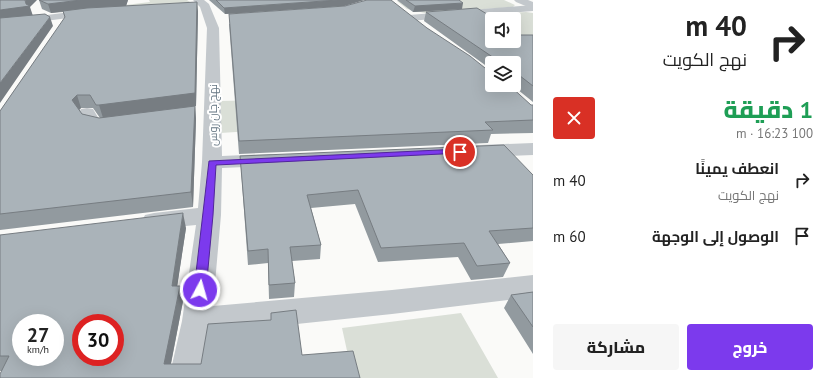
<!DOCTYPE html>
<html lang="ar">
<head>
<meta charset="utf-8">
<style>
  :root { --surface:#fff; --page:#f6f6f6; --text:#222; --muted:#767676; --accent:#7c3aed }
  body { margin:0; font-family:"PT Sans",Cairo,sans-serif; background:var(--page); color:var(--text); direction:rtl; height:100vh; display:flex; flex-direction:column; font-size:15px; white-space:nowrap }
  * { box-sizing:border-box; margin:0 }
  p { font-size:13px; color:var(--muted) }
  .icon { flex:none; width:22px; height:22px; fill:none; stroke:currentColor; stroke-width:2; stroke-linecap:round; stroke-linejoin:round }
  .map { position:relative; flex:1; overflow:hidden; direction:ltr }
  .details { display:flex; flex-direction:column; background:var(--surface); width:300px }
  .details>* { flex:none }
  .banner { background:#fff; color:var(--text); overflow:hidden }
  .tools { position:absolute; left:485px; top:12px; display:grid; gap:8px }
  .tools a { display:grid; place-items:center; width:36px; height:36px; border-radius:4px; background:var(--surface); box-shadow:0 4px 16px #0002; font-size:20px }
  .speed { position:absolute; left:12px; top:314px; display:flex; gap:8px; font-size:20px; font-weight:700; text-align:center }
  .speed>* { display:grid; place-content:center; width:52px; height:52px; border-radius:50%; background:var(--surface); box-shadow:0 4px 16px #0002; line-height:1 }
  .speed small { font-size:10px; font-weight:400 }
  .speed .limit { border:6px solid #d22; background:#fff; color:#111 }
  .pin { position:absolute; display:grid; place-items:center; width:34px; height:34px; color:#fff; margin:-17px; border:2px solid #fff; border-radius:50%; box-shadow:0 1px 4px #0007 }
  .me { position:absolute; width:44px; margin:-22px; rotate:6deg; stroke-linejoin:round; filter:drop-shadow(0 0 3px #0008) }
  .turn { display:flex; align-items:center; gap:14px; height:84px; padding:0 20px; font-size:18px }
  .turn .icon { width:52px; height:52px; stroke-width:2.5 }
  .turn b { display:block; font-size:28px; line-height:34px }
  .round { display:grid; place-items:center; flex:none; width:42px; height:42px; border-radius:4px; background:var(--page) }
  .head { display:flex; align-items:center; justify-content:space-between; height:68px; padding:0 20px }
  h1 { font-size:24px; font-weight:800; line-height:30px; color:#1e9e55 }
  .button { display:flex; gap:8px; margin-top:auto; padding:8px 20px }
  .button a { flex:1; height:46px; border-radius:4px; background:var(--accent); color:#fff; font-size:16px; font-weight:800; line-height:46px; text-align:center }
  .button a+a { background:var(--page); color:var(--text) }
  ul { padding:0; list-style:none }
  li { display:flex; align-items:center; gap:12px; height:56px; padding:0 20px }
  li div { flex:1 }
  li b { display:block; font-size:15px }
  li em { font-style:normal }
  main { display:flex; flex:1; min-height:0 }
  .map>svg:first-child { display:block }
  .green { fill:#dadfd7 }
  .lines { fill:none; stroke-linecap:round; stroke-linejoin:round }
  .minor { fill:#c3c8cc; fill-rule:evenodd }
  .tertiary { fill:#c3c8cc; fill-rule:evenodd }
  .wall { fill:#929a9f; fill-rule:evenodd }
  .shaded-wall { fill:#777d82 }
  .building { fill:#aab3b9; stroke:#777d82; fill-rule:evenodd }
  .route { fill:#7c3aed; stroke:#51269a }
  .labels { text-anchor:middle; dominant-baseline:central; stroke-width:4; stroke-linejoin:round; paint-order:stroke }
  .street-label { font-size:11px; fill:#657683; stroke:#fff }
</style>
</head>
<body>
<main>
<section class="details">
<div class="banner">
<div class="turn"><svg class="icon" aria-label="right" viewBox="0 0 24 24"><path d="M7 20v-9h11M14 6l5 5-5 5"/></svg><div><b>40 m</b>نهج الكويت</div></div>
</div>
<div class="head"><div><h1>1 دقيقة</h1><p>100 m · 16:23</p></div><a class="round" style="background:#d93025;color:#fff"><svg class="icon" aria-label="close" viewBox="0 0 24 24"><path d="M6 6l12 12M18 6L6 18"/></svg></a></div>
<ul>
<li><svg class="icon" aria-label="right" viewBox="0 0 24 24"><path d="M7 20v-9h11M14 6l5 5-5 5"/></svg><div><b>انعطف يمينًا</b><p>نهج الكويت</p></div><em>40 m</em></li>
<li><svg class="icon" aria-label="arrive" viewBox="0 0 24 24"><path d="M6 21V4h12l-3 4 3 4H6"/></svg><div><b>الوصول إلى الوجهة</b></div><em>60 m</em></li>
</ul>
<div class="button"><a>خروج</a><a>مشاركة</a></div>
</section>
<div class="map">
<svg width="533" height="378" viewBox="0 0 533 378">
  <rect width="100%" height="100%" fill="#fafaf8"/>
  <!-- green -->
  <path class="green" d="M149,0h38l3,2 -3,2 -78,3 41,-5z
    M416,0h88l11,5 -2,2 -88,6 -18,-4 -10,-8z
    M526,12l7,1v32l-19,-8v-18h-22l-14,-4z
    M270,100l41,27 -91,6 -1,-32z
    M461,313l37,65h-145l-11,-50z"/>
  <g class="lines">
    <!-- minor -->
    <path class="minor" d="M193,0h11l5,4 10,24 3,128 48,-2 7,2 3,4 -3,4 -7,2 -48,2 -1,47 -8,91 179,-16 141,-15v22l-141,17 -182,19 -7,45h-34l13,-57 14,-96 -42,4 -9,-2 -3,-6 3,-6 9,-2 44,-5 4,-46 5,-134 -7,-21z
      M533,5v6l-124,10 -6,-3 6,-3z
      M94,9l5,3 -1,2 -98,13v-6z
      M87,108l6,1 6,10 22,1 3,4 -3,4 -18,2 -16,-3 -9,-14 3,-4z
      M533,143v12l-55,2 -7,-2 -3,-4 3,-4 7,-2z"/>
    <!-- tertiary -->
    <path class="tertiary" d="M514,0h14l5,2v7l-17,-7z"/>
  </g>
  <!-- wall -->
  <path class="wall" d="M39,0h89l-2,6 72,5 -2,95h-1l1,13 -3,88 -193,23v-119l65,-93 -2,-6 -12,1 -9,-4zM81,108h12l7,10h-1l-17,-4 -3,-4z
    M209,0h155l-20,6 -119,8z
    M397,0h62l3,9 -49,3z
    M426,12l94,23h13v67l-21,-17h2v-22h-22v7l-68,-49z
    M229,24l198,4 104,77h2v28l-42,1 -3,9 -249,11z
    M240,156l293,19v66l-35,3 12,19 -7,14 -32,3 -13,-23 -80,5 -23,-58 -44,4 10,37 -1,14 -28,2 3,22 -1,14 -25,2 -1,-36 -20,2z
    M186,228l-9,58 6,15 -12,63h30l70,-44v-7l31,42 58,23 -360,-7v-136z
    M533,292v62l-29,-46 7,-13z"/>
  <!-- shaded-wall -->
  <path class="shaded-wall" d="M25,0h12l-7,7 3,9 -33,4v-10l26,-6z
    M81,0h47l-2,6 -37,2 -38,5 -3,-9z
    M338,0h26l-20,6 -119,8 -1,-6z
    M197,2l1,9 -2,95h-1l1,13 -3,88 -2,-15 -88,-74 -4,-13z
    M463,3l-1,6 -49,3 2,-6z
    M50,17l3,9 -53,77v-20z
    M77,95l4,13 -5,5 -4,-13z
    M183,213l3,15 -11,73 -3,-15z
    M180,286l3,15 -15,77 -4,-14z"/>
  <!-- building -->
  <path class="building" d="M0,0h25l1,4 4,2 -30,4z
    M39,0h42l-33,4z
    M216,0h122l-114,8z
    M367,0h24l36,28 43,28 20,16h2v13h17l22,20h2v15l-48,2 8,8 -254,11 -10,-127 116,-8z
    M406,0h53l4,3 -48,3z
    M197,2l-2,91 -96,12h-3l-6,-10h-13l-5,5 10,14 17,4 96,-12 -4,86 -191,22v-103l65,-94 -2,-6 24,-3z
    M477,8l18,11h-3v22h22v-10l6,4h13v51l-18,-14h-1v-9h-17v-3l-71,-48z
    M45,14l5,3 -50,66v-65z
    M504,145l29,30v53l-44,3 21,32 -33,3 -13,-23 -83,5 -23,-58 -51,5 14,50 -31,2 5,36 -26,2 -1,-36 -20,2 -8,-95z
    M183,213l-11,73h8l-16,78h37l7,-40 63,-4v-7l25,-3 6,45 51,-4 7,27h-360v-4l9,-18h-9v-121zM21,323h34v34h-34zM81,323h34v34h-34z
    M533,292v35l-22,-32z"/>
  <!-- route -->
  <path class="route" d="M460,149l2,1v3l-246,12 -3,50 -7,75 -2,4 -4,1 -4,-1 -2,-4 15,-129z"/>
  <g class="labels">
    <!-- street labels -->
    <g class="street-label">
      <text transform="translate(213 115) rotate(-90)">نهج جان روس</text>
    </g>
  </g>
</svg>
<div class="tools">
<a><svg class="icon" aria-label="sound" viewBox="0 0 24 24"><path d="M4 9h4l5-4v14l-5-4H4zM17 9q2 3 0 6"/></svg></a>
<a><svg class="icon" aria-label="layers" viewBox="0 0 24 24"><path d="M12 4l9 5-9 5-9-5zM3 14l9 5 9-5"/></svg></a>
</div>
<div class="speed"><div>27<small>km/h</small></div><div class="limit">30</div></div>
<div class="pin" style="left:460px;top:152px;background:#d93025"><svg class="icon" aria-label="arrive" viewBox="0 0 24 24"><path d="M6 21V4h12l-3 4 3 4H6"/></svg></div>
<svg class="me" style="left:200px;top:290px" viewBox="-20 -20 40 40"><circle r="17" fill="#7c3aed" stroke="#fff" stroke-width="3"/><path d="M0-11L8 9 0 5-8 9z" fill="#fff"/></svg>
</div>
</main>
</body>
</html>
